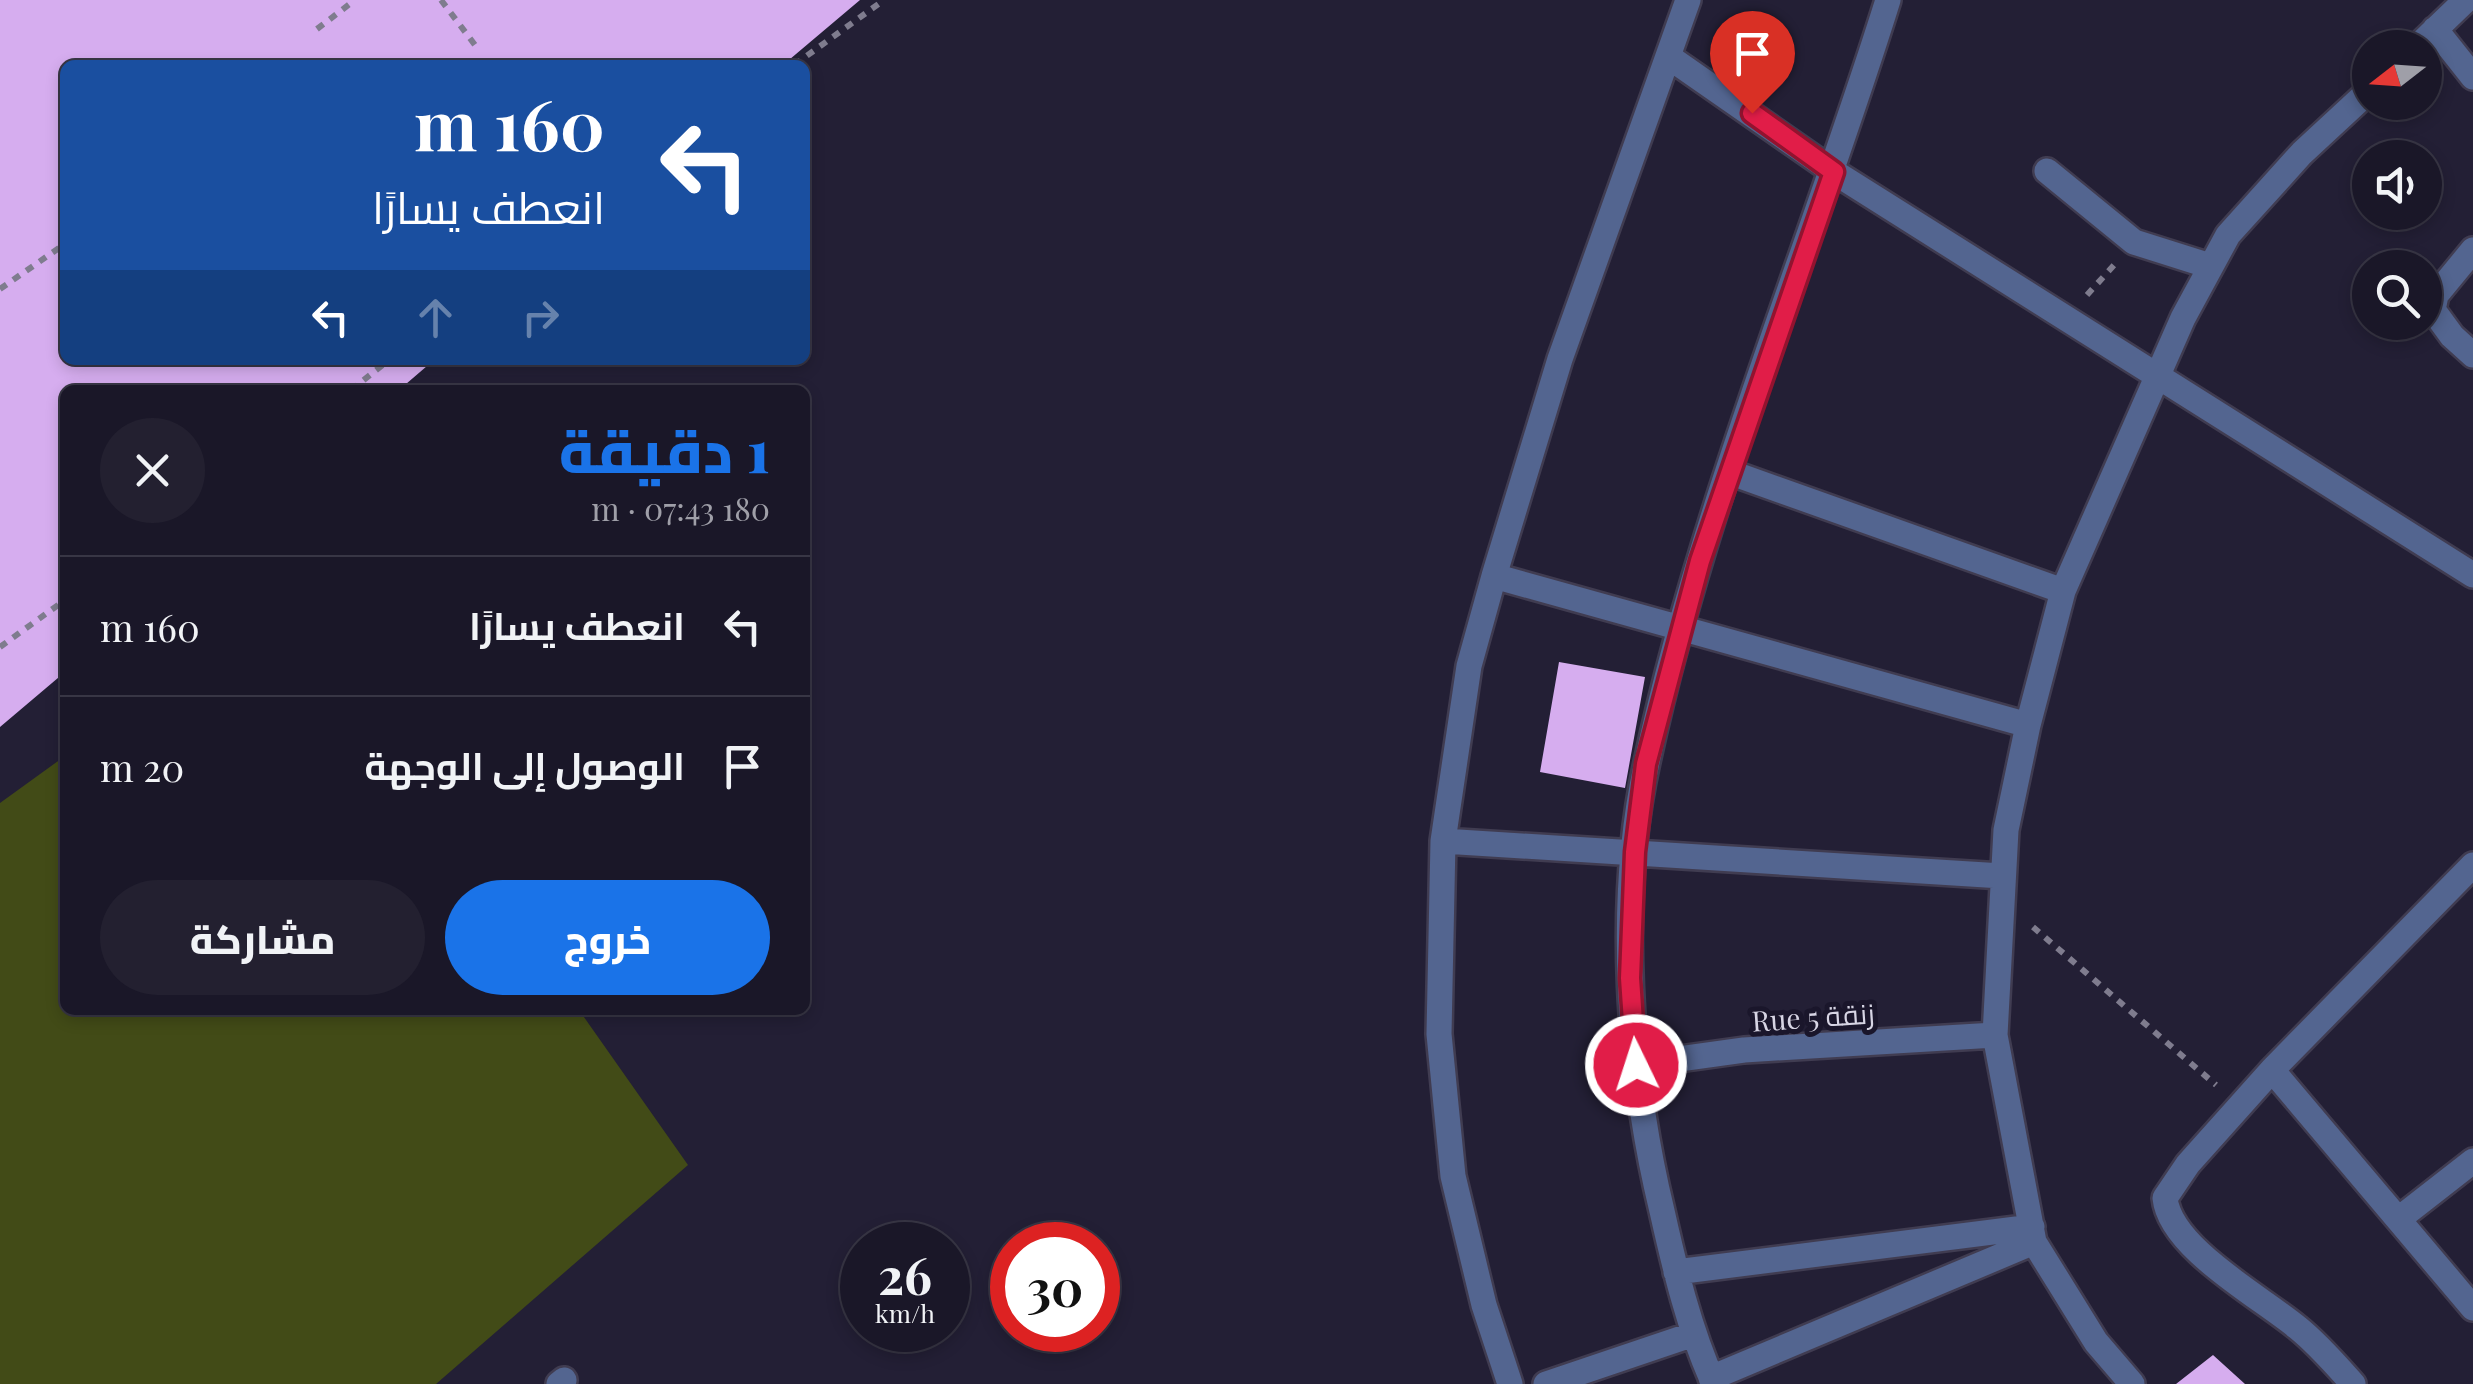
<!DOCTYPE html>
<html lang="ar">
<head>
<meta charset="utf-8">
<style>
  :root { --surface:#1a1728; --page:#232030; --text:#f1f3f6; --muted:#9f9fa8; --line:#383645; --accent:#1a73e8 }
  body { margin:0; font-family:"Playfair Display",Cairo,serif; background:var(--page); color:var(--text); direction:rtl; height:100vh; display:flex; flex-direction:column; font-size:38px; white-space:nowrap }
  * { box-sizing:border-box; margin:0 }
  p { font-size:32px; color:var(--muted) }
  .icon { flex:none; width:55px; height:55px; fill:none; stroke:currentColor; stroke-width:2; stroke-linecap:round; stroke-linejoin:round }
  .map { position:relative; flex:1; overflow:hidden; direction:ltr }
  .panel { position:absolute; left:60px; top:385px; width:750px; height:630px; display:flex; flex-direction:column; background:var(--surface); border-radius:15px; box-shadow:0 5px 15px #0003,0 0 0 2px var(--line); direction:rtl }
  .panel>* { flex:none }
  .hud { position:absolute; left:60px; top:60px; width:750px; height:305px; border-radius:15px; box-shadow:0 5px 15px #0003,0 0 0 2px var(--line); direction:rtl; background:#1a4fa0; color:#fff; overflow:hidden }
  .needle { width:65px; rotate:253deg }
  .tools { position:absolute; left:2352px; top:30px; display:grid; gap:20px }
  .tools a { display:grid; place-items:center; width:90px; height:90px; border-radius:50%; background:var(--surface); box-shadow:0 5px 15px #0003,0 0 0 2px var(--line); font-size:50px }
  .speed { position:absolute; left:840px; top:1222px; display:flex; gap:20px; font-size:50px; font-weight:700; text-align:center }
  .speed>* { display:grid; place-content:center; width:130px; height:130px; border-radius:50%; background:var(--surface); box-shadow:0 5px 15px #0003,0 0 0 2px var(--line); line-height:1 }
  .speed small { font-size:25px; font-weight:400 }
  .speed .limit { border:15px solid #d22; background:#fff; color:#111 }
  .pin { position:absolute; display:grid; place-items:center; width:85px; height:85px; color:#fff; margin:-102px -42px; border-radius:50% 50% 50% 0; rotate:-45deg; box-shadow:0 0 10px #0007 }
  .pin .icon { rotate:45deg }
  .me { position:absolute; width:110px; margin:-55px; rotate:356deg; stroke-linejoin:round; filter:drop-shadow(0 0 8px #0008) }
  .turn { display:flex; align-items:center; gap:35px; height:210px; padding:0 40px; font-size:45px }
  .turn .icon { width:130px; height:130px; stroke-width:2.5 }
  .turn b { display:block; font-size:70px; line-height:85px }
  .lanes { display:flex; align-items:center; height:95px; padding:0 40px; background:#0003; justify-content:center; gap:50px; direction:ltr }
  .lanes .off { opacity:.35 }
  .round { display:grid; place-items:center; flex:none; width:105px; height:105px; border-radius:52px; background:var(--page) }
  .summary { display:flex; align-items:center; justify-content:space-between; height:170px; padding:0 40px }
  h1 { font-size:60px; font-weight:800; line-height:75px; color:var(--accent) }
  .button { display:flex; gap:20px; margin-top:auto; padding:20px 40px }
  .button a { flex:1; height:115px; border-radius:60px; background:var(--accent); color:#fff; font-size:40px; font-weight:800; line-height:115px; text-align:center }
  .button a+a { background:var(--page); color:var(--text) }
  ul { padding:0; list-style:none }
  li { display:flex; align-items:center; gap:30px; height:140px; padding:0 40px; border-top:2px solid var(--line) }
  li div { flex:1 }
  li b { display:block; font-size:38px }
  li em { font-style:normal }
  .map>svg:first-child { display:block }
  .green { fill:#424b17 }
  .building { fill:#d6adef }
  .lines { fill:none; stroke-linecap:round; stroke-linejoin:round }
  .minor-casing { stroke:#403c51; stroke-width:30 }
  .path { stroke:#7f7c8e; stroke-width:6; stroke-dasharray:8 8; stroke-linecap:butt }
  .minor { stroke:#536590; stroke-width:25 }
  .route-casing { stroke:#92132f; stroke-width:25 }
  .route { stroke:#e11d48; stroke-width:18 }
  .labels { text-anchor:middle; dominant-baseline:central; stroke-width:10; stroke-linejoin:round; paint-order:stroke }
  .street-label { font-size:28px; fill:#d7d5e4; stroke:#1a162b }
</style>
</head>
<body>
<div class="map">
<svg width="2473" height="1384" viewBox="0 0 2473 1384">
  <rect width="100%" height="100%" fill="#231f35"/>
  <!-- green -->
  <path class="green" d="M65,756v254h514l109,155 -252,219h-436v-581z"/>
  <!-- building -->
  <path class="building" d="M0,0h860l-77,65h-718v295h369l-35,30h-334v282l-65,55z
    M1559,662l86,15 -20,111 -85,-16z
    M2213,1355l32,29h-69z"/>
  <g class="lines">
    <defs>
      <path id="minor" d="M2435,29l38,48
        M2416,48l50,-48
        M1669,57l165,115 639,403
        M2047,171l87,71 76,24
        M2473,250l-37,45 -3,15 19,26 21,19
        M1729,472l334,119
        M1494,576l534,149
        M1443,841l559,35
        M1636,1065l108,-15 251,-15
        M2272,1070l201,238
        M2400,1218l73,-57
        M1676,1272l356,-45
        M1711,1378l323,-136
        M559,1384l5,-4
        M1510,1384l-26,-79 -31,-129 -14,-142 4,-193 26,-175 25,-90 66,-217 128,-359
        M1546,1384l148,-50
        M1714,1384c-25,-55 -39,-115 -52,-173 -33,-137 -46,-310 -15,-449 56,-260 162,-509 241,-762
        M2132,1384l-36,-42 -62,-100 -39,-207 11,-205 22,-105 35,-134 120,-273 45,-83 74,-82 68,-63
        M2353,1384c-17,-19 -35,-40 -55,-56 -37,-31 -128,-80 -133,-130l23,-34 84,-94 201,-205"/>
    </defs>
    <!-- minor casing -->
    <use href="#minor" class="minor-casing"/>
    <!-- path -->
    <path class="path" d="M441,0l37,49
      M317,29l38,-29
      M794,65l90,-65
      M0,289l59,-41
      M2087,295l28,-31
      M351,390l38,-30
      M0,647l65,-47
      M2033,927l183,158"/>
    <!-- minor -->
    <use href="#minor" class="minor"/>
  </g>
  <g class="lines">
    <defs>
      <path id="route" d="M1636,1065l-6,-87 5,-126 11,-88 54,-203 134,-389 -82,-59"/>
    </defs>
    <!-- route casing -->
    <use href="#route" class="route-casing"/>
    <!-- route -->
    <use href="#route" class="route"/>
  </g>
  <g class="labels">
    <!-- street labels -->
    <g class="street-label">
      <text transform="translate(1813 1016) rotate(-4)">Rue 5 زنقة</text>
    </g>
  </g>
</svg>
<div class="tools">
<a><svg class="needle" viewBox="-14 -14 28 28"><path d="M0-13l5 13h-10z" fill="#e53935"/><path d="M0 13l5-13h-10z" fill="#9f9fa8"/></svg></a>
<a><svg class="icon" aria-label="sound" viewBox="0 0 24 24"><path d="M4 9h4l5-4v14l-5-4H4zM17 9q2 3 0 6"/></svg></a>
<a><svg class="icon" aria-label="search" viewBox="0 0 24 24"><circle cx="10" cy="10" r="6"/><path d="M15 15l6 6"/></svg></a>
</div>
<div class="speed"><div>26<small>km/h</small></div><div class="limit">30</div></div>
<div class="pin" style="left:1752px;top:113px;background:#d93025"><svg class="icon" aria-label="arrive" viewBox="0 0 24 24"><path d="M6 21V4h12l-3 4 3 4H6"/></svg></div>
<svg class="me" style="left:1636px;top:1065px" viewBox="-20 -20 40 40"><circle r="17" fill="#e11d48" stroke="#fff" stroke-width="3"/><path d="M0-11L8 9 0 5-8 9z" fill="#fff"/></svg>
<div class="hud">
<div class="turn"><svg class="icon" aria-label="left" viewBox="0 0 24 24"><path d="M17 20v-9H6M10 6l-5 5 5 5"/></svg><div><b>160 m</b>انعطف يسارًا</div></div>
<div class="lanes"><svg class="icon" aria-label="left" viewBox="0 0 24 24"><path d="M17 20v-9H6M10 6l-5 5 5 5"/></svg><svg class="icon off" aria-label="ahead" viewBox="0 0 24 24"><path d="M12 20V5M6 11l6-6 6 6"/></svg><svg class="icon off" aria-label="right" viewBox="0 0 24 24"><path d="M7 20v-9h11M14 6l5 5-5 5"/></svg></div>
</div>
<section class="panel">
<div class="summary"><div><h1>1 دقيقة</h1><p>180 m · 07:43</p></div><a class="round"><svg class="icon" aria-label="close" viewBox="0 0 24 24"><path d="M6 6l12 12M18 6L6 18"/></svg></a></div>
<ul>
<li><svg class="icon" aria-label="left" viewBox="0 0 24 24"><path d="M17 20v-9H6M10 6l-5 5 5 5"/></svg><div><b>انعطف يسارًا</b></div><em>160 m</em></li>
<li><svg class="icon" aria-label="arrive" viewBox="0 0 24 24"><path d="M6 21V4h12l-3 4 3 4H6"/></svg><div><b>الوصول إلى الوجهة</b></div><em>20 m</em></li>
</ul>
<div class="button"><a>خروج</a><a>مشاركة</a></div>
</section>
</div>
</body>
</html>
